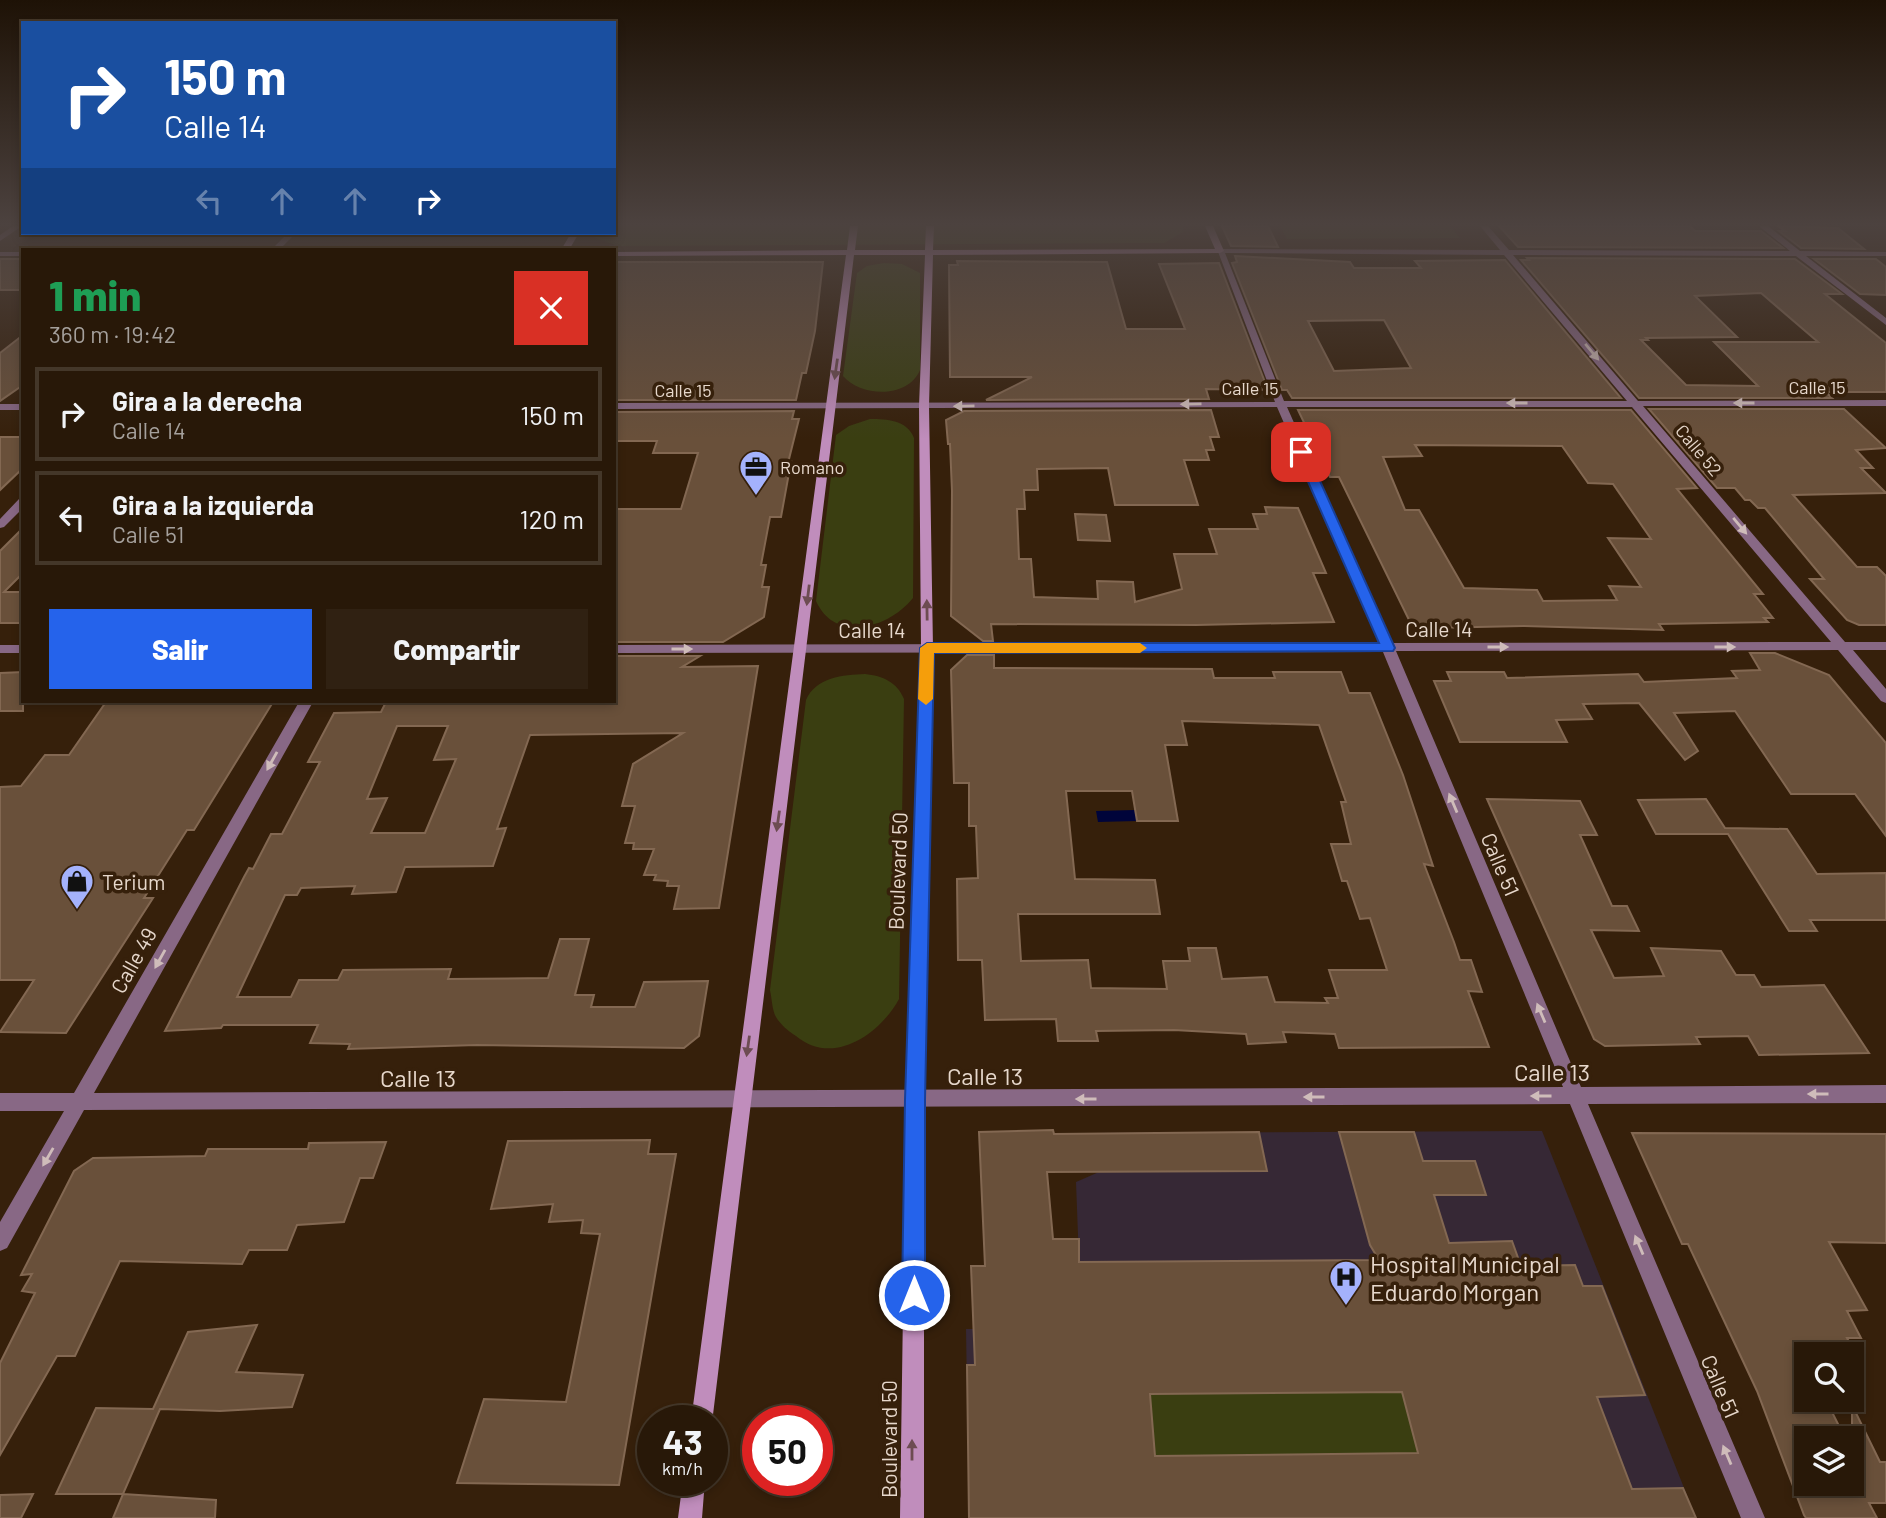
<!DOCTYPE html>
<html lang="es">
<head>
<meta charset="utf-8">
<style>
  :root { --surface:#281808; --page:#302112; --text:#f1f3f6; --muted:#a5a09c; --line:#443729; --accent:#2563eb }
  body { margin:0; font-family:Barlow,sans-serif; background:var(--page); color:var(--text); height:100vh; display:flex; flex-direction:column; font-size:26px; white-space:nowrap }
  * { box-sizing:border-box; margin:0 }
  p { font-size:23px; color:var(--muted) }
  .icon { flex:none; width:38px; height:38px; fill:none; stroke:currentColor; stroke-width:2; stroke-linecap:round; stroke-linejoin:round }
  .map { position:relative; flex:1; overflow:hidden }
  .panel { position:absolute; left:21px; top:248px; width:595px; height:455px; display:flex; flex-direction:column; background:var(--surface); border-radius:0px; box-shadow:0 4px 10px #0003,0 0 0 2px var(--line) }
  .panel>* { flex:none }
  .top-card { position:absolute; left:21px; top:21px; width:595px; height:214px; border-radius:0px; box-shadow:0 4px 10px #0003,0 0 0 2px var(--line); background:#1a4fa0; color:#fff; overflow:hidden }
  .fabs { position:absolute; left:1794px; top:1342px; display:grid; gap:14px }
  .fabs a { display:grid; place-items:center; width:70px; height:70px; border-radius:0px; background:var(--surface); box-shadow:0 4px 10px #0003,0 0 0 2px var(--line); font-size:35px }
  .speed { position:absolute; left:637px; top:1405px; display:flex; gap:14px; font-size:35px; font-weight:700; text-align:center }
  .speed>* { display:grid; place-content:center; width:91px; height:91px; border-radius:50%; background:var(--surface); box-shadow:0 4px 10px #0003,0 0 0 2px var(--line); line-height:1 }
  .speed small { font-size:18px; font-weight:400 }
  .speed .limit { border:10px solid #d22; background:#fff; color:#111 }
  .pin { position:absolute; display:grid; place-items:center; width:60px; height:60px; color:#fff; margin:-30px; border-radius:14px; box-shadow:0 4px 10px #0006 }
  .me { position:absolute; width:77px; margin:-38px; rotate:0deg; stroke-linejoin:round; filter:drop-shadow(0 0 5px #0008) }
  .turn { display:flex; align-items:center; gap:24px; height:147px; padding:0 28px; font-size:32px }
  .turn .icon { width:91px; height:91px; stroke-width:2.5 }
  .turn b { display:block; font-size:49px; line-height:60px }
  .lanes { display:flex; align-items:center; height:66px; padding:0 28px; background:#0003; justify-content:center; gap:35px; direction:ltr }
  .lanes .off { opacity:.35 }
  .round { display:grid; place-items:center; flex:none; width:74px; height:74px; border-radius:0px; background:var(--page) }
  .overview { display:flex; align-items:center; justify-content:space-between; height:119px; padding:0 28px }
  h1 { font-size:42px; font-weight:800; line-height:52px; color:#1e9e55 }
  .button { display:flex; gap:14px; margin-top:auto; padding:14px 28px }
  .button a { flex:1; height:80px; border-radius:0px; background:var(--accent); color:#fff; font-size:28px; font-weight:800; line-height:80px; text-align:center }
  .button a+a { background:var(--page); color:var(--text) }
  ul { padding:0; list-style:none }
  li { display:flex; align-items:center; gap:21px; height:94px; margin:0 14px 10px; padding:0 14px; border:4px solid var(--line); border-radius:0px }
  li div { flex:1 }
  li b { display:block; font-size:26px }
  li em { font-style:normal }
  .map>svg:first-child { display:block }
  .medical { fill:#362835 }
  .green { fill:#3a3e11 }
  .water { fill:#00043a }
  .building { fill:#69503a; stroke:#836852; stroke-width:2; fill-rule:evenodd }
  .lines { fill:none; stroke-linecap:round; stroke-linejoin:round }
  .street { fill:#886885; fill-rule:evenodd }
  .secondary { fill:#c08dbc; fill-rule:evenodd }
  .oneway { fill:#cfbcba }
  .oneway2 { fill:#6d4c52 }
  .route { fill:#2563eb; stroke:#184099; stroke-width:2 }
  .slow { fill:#f59e0b }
  .labels { text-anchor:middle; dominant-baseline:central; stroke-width:7; stroke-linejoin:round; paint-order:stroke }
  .far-street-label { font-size:18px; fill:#e7d8cc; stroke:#36200b }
  .far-poi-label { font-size:18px; fill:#e7d8cc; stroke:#36200b; text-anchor:start }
  .street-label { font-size:21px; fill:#e7d8cc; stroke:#36200b }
  .poi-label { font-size:21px; fill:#e7d8cc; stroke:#36200b; text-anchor:start }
  .near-street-label { font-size:24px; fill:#e7d8cc; stroke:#36200b }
  .near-poi-label { font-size:24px; fill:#e7d8cc; stroke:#36200b; text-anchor:start }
</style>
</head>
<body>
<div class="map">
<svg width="1886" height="1518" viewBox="0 0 1886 1518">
  <rect width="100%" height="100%" fill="#36200b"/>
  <!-- medical -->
  <path class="medical" d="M1542,1131l154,387h-727l-3,-189h61l52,-67 -3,-80 23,-10 -4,-39z"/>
  <!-- green -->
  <path class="green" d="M614,226h569v6l-19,11 -546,3 -24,-9 -1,-4h21z
    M1280,226h170l10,12 -173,1z
    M884,263l18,1 18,9v97c-12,29 -59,27 -77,6l14,-103 10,-7z
    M870,419c17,0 37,1 44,19l-1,160c-23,29 -77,47 -97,3l20,-166 13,-9z
    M865,674c18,2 32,8 39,25l-5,300c-19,35 -66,68 -103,37 -7,-4 -16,-12 -20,-19 -4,-7 -4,-18 -6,-27l36,-290c10,-23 37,-25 59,-26z
    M1402,1392l16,61 -275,3 -3,-28h13l-4,-34z"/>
  <!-- water -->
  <path class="water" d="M1135,810l2,11 -39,1 -2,-11z"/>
  <!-- building -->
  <path class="building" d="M1222,226h46l10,21 -47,-1z
    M1499,226h191l5,5h66l22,17 -265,-1z
    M1778,226l60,2 26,21 -63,-1 -22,-17h6z
    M1235,256l115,6 4,6h67l-6,-7 90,-1 116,138h-329l-5,-8h-5l-50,-127 5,-1zM1384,320l27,48 -77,3 -26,-50z
    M1527,258l268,1 47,35h-17l61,49v49h-60l6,6h-193l-118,-138h8zM1761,293l57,49h-104l44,44 -72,-1 -45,-45h7l-2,-2 91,-1 -42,-41z
    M0,259h23v31h-23z
    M1814,259h62l10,8v28l-26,-1z
    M957,261l150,1 19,67h59l-26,-65 60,-1 49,127 -62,-1 3,10 -223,1 46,-23h-82l-1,-112h9z
    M614,262h209l-8,69 -9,42h-4l-6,27h-182z
    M23,335v50l-23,16v-48z
    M1649,409h195l42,39 -30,2 17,18h-12l25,25 -93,2 64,72h20l9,9v49h-27l-12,-5 -37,-41h14l-59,-71h-7l-8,-8h-5l-10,-12h-18z
    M1211,410l8,27h-9l4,13h-8l3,10h-25l14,45h-83l-7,-37 -71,1 1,21h-14l1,19h-8l2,50h12l3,38 64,2 -1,-18 36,1 2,20 47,-13 -8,-35h43l-8,-25h49l-5,-15h14l-2,-7 33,1 28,65h-13l21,49 -138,3 -205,-1 2,17h-10l-32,-25 1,-125 -2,-47h-2l-2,-24 18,-9z
    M1298,410h333l66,78 -20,1 86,105h-9l19,24h-9l4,4 -109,2 4,6 -140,-4 -92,2 -2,-4h-18l-72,-147h-9zM1415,445l147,1 26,37 25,1 38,55 -43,-1 33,49 -32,-1 8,14 -74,1 -6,-11 -73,-2 -45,-78h-14l-22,-53 39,-1z
    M794,411l-2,8h7l-11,44 3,-1 -10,55h-11l-9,48h5l-4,22h7l-5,30 -41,25h-109v-133h67l17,-56h-45l4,-12h-43v-29z
    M0,437h23v31l-23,22z
    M1075,514l31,1 4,26 -32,-1z
    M23,528v45l-19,19h19v31h-23v-72z
    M1750,653h25l54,22 57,68v93l-31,-42h-64l-56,-83 -61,2 24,38 -13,9 -46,-57 -56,1 9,15 -36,1 11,22h-107l-26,-61h17l-4,-9h57l3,6 131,-4 6,8 93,-4 -5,-7 28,-1z
    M967,655h27v13l218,1 2,9h61l-2,-6h68l8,21h21l33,82 30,91 -9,-2 30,78 6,18h11l11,32 -14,-1 21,56 -150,1 -4,-14 -52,-2 3,10 -38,2 -2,-10 -72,-4 -78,1 2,10h-40l-2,-22 -71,1 -3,-60h-24l-1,-81 21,-1 -2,-52h-7v-43h-15l-3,-113zM1182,721l137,4 27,77h-5l10,42h-20l11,37h5l13,38 10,-1 17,52h-58l9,28h-13l3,5 -53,-1 -8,-25 -45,2 -6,-31h-28l2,13h-27l4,28 -76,-1 -3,-28 -67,1 -3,-47h142l-5,-34 -80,-1 -9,-88h66l5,30h41l-13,-76h22z
    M614,656h86l-18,11 76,-1 -39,242 -45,1 5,-23h-12l1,-5 -14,-1 2,-5h-12l10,-26h-21l1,-6h-9l10,-37h-13l11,-42 50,-31 -153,2 -33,94 9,-1 -13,38 -88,1 -9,25 -44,2 3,-8 -54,2 -4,7h-12l-48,102h54l8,-17h39l5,-10 108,-1 -3,10 100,-1 12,-39h29l-14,56h19l-3,12h44l9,-25 64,-1 -9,55 -15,12 -207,-3 -129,4 2,-5 -40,-1 8,-18h-95l-2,3 -56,3 79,-154 5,-9 4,1 18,-35h11l38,-72h-12l26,-49 47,-1 5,-10h228zM397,726h51l-14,34 22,-1 -31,74h-54l16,-35 -20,1z
    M23,672v39h-23v-38z
    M106,702h167l-79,128h-7l-43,68h9l-87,135 -66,-1 34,-52h-34v-193l21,-1 24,-31h24z
    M1487,799l93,2 17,34h-17l32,71h15l12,25 -48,-1 23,48 50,-2 -13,-28 70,3 15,24h18l7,12 63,-2 45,68 -110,2 -11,-19 -52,1 4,7 -95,2 -11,-7z
    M1706,799l19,29 62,1 30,45 69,-1v47h-76l7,11h-28l-61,-97h-72l-18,-34z
    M1053,1130l1,4 205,-2 8,39 -220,1 6,67h26v23l300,-2 -9,-15 -31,-113h75l9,29h52l11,34h-52l15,48 63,-2 9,25 54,-1 8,21h19l43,109 -48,2 35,92 51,-1 13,30h-727l-2,-153h8l-4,-99h14l-6,-134zM1402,1392l16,61 -263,3 -5,-62z
    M1632,1133l254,1v109l-57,-1 38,68 -20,1 14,27h-14l9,16h-50v46h20l19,38h-39v46h46v-79l28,57h6v41h-17l8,15h-71l-2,-3 -47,-124 -69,-147h-6z
    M650,1140l-2,14h28l-57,331 -162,-2 27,-84 82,3 34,-168 -19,-1 2,-13 -34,2 4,-18 -62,5 17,-68z
    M386,1142l-13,36h-13l-16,44 -47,3 -10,25h-38l-7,14 -122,-3 -45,95h-18l-57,99v-92l35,-70 -13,-2 10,-17 -11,1 53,-104 19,-13 112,-2 3,-7h100l1,-6z
    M257,1325l-21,47 67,3 -11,32 -72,4 -60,-2 -37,85h-67l40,-86 57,1 35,-77z
    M33,1494l-12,24h-21v-23z
    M123,1494l93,6 -1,18h-102z"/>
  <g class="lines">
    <!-- street -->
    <path class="street" d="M13,226h9l-22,15v-6z
      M1480,226h8l21,24 281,1 -31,-25h9l32,25 86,1v4h-80l80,62v7l-90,-69 -283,-1 125,146 248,-1v6h-243l202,236h41v8h-33l33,39v14l-5,-2 -43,-51 -442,1 185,436 305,-2v18l-298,1 177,414h-24l-171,-414 -1486,6 -77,138 -7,3v-29l64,-111h-64v-18h74l225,-391h14l-219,391 1469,-6 -180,-435 -769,1v-8l765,-2 -102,-236 -663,2v-6l661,-1 -58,-153 283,1zM1225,253l279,2 123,146h-343zM1287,407h345l199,235 -439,1z
      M288,233h8l-17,17h-8z
      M0,252h23v4h-23z
      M0,404h23v6h-23z
      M23,498v10l-19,19 -4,1v-9l19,-20z
      M0,645h23v8h-23z"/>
    <!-- secondary -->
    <path class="secondary" d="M850,226h8l-3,24h70l1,-24h8l-1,24 282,-1 -10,-23h8l11,25 -4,2 -287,2 -4,151 4,242 -9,452v418h-24l6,-418 15,-452 -2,-242 6,-151h-71l-142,1168 -21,-2 155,-1166 -232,1v-4l233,-2z
      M571,233h8l-10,17h-8z
      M683,1480h22l-3,38h-24z"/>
  </g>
  <!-- one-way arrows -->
  <defs><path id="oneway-solid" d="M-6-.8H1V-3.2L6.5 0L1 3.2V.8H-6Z" transform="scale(1.75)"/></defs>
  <g class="oneway">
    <use href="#oneway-solid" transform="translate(1592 352) rotate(50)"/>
    <use href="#oneway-solid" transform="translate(1517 403) rotate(-180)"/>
    <use href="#oneway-solid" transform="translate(1744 403) rotate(180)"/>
    <use href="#oneway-solid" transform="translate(1191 404) rotate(179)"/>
    <use href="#oneway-solid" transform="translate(964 406) rotate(179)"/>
    <use href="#oneway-solid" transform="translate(1740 526) rotate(50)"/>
    <use href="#oneway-solid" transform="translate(1498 647)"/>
    <use href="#oneway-solid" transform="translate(1725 647)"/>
    <use href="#oneway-solid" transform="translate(682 649)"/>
    <use href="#oneway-solid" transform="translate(272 761) rotate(119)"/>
    <use href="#oneway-solid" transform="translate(1453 803) rotate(-113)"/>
    <use href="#oneway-solid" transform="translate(160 959) rotate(119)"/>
    <use href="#oneway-solid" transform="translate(1541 1013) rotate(-113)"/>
    <use href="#oneway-solid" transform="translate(1818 1094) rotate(180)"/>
    <use href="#oneway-solid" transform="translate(1541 1096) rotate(180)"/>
    <use href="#oneway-solid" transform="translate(1314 1097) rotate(180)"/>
    <use href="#oneway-solid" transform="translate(1086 1099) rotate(180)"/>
    <use href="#oneway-solid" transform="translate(48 1157) rotate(120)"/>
    <use href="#oneway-solid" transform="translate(1639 1245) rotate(-113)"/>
    <use href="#oneway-solid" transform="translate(1727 1455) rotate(-113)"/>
  </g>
  <g class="oneway2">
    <use href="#oneway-solid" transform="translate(836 369) rotate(98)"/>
    <use href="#oneway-solid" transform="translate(808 595) rotate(97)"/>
    <use href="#oneway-solid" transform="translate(927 610) rotate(-91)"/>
    <use href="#oneway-solid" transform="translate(778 821) rotate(98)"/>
    <use href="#oneway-solid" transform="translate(748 1046) rotate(98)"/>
    <use href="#oneway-solid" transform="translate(912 1450) rotate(-90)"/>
  </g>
  <!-- sky -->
  <linearGradient id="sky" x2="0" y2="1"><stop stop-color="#1e1206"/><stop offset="0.51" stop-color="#4c423f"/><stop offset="1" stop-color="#4c423f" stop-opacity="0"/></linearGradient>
  <rect width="1886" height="439" fill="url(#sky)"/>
  <!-- route -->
  <path class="route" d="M1301,448l6,4 88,196 -2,3 -459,2 -9,447v195l-3,8 -8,4 -9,-4 -3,-8 3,-195 15,-452 7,-5h452l-84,-191z"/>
  <!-- slow -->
  <path class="slow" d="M927,643h213l7,5 -7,5h-206l-1,46 -7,6 -8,-6 2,-51z"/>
  <!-- icons -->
  <defs>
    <symbol id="office-pin" viewBox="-11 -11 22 30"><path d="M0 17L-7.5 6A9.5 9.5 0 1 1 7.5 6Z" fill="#a4b2fc" stroke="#36200b"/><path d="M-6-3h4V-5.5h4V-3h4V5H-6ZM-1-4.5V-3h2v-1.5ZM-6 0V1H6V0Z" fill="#111"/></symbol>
    <symbol id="shop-pin" viewBox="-11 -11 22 30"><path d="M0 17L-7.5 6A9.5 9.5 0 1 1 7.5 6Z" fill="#a4b2fc" stroke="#36200b"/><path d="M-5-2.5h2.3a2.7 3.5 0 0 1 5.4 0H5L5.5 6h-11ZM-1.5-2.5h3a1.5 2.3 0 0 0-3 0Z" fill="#111"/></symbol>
    <symbol id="hospital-pin" viewBox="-11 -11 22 30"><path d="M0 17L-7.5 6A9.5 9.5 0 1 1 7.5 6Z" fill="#a4b2fc" stroke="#36200b"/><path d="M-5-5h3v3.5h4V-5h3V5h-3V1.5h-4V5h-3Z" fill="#111"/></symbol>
  </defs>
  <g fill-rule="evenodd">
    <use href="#office-pin" x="737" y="448" width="38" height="52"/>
    <use href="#shop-pin" x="58" y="862" width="38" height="52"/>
    <use href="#hospital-pin" x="1327" y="1258" width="38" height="52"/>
  </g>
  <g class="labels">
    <!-- far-street labels -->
    <g class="far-street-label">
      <text x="1817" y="387">Calle 15</text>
      <text x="1250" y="388">Calle 15</text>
      <text x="683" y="390">Calle 15</text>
      <text transform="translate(1699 450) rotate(50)">Calle 52</text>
    </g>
    <!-- far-poi labels -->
    <g class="far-poi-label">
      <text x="780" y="467">Romano</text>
    </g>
    <!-- street labels -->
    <g class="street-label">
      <text x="1439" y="628">Calle 14</text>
      <text x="872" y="629">Calle 14</text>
      <text transform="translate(1501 864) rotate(67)">Calle 51</text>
      <text transform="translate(897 871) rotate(-88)">Boulevard 50</text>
      <text transform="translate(133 960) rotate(-61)">Calle 49</text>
      <text transform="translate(1721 1386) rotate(67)">Calle 51</text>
      <text transform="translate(888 1439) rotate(-90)">Boulevard 50</text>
    </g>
    <!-- poi labels -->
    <g class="poi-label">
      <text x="102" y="881">Terium</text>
    </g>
    <!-- near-street labels -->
    <g class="near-street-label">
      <text x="1552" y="1071">Calle 13</text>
      <text x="985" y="1075">Calle 13</text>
      <text x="418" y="1077">Calle 13</text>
    </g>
    <!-- near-poi labels -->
    <g class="near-poi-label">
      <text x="1370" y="1263">Hospital Municipal<tspan x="1370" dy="28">Eduardo Morgan</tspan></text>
    </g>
  </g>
</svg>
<div class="fabs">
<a><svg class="icon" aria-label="search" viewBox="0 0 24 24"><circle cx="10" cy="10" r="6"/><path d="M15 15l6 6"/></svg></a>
<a><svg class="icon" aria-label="layers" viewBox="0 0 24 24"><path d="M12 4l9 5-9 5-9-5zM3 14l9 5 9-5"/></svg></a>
</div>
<div class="speed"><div>43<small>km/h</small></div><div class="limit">50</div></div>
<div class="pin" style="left:1301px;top:452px;background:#d93025"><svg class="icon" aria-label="arrive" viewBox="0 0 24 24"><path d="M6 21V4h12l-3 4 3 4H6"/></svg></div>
<svg class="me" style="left:914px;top:1295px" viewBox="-20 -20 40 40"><circle r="17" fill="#2563eb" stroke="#fff" stroke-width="3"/><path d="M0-11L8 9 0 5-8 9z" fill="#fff"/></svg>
<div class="top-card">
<div class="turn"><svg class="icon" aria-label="right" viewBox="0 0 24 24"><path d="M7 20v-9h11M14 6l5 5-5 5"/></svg><div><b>150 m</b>Calle 14</div></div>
<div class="lanes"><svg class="icon off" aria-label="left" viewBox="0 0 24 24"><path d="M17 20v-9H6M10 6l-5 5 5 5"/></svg><svg class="icon off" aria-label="ahead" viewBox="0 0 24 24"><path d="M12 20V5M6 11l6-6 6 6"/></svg><svg class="icon off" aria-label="ahead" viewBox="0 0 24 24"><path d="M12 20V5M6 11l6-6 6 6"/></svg><svg class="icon" aria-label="right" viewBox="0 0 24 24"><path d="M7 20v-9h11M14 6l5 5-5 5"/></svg></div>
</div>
<section class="panel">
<div class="overview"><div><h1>1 min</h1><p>360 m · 19:42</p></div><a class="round" style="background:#d93025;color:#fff"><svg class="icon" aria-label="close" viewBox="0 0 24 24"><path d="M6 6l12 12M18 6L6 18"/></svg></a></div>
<ul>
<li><svg class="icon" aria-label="right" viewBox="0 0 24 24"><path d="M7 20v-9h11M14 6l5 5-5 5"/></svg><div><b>Gira a la derecha</b><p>Calle 14</p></div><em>150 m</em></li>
<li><svg class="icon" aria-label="left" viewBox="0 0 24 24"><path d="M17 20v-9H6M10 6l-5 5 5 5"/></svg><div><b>Gira a la izquierda</b><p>Calle 51</p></div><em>120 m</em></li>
</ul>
<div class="button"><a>Salir</a><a>Compartir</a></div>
</section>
</div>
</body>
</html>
